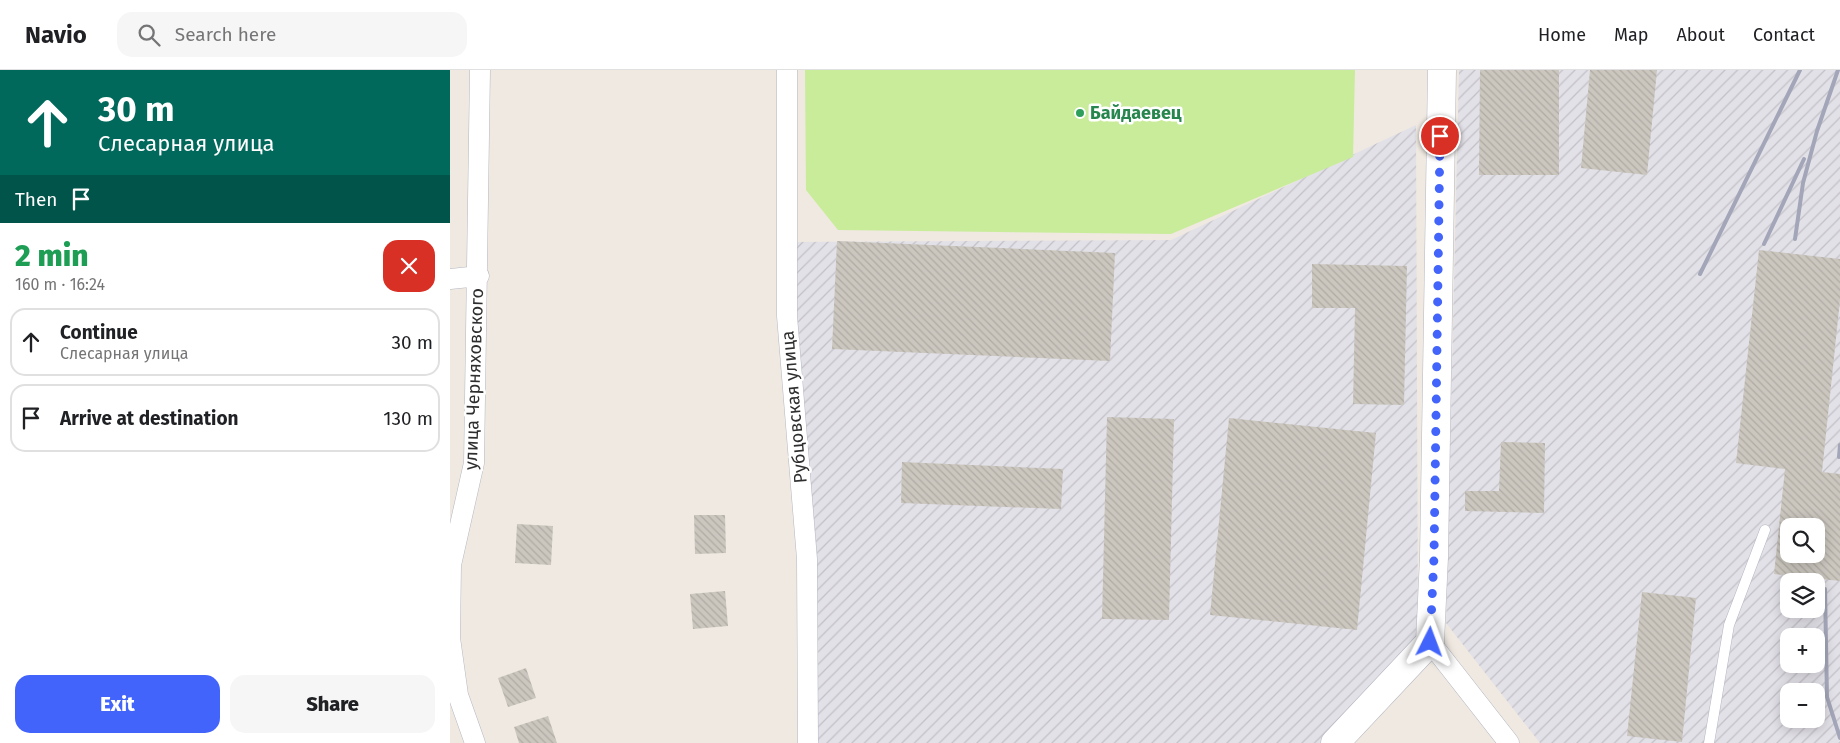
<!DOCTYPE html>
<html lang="en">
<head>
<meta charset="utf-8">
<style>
  :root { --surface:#fff; --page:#f6f6f6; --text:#202124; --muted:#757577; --line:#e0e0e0; --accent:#4264fb }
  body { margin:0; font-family:"Fira Sans",sans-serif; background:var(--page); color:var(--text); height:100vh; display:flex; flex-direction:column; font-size:19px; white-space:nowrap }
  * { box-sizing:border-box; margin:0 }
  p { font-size:16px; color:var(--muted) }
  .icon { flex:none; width:28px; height:28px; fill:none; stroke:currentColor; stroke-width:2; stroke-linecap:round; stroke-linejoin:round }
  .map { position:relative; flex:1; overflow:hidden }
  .sheet { display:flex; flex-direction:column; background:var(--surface); width:450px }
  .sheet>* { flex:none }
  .hud { background:#00695c; color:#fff; overflow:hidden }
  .tools { position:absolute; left:1330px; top:448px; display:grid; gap:10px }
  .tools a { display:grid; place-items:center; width:45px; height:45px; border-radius:10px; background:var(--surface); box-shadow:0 2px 12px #0003; font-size:25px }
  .pin { position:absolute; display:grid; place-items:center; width:42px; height:42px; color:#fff; margin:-21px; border:2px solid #fff; border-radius:50%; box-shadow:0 1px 5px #0007 }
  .me { position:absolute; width:55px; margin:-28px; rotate:3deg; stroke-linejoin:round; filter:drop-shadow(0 0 4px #0008) }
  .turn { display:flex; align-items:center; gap:18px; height:105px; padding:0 15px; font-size:22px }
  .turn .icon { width:65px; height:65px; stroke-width:2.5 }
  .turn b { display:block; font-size:35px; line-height:42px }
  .then { display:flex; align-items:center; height:48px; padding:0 15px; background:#0003; gap:10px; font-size:19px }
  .round { display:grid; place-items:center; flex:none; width:52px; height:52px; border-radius:15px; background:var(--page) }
  .summary { display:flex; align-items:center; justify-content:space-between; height:85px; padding:0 15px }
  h1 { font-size:30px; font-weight:800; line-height:38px; color:#1e9e55 }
  .primary-button { display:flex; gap:10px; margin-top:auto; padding:10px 15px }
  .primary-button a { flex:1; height:58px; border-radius:15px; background:var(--accent); color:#fff; font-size:20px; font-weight:800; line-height:58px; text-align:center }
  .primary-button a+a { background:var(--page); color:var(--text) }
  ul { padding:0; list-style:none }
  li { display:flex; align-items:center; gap:15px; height:68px; margin:0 10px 8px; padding:0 5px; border:2px solid var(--line); border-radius:15px }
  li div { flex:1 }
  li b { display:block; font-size:19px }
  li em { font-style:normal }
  header { display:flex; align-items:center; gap:30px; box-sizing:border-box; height:70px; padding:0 25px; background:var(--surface); border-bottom:1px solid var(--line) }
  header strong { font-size:24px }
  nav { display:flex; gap:28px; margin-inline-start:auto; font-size:18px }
  .search { width:350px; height:45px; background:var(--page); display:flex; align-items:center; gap:12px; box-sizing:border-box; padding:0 18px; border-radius:15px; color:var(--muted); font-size:19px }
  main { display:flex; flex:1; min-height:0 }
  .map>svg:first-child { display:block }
  .industrial { fill:url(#industrial-furrows); fill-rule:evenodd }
  .pitch { fill:#c9ec9a }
  .building { fill:url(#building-back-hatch); fill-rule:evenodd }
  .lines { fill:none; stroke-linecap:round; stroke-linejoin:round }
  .lane-casing { stroke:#b4b7c1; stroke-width:11 }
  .street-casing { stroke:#b4b7c1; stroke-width:21 }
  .secondary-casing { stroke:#b4b7c1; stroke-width:29 }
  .lane { stroke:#fff; stroke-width:10 }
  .street { stroke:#fff; stroke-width:20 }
  .secondary { stroke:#fff; stroke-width:28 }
  .rail { stroke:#a3a6b8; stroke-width:4 }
  .route { stroke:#4264fb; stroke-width:9; stroke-dasharray:0 16.2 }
  .leisure-dot { fill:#2e9e5b; stroke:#fff; stroke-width:2 }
  .labels { text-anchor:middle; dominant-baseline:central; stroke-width:5; stroke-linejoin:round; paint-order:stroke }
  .leisure-label { font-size:18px; font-weight:bold; fill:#27864d; stroke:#fff; text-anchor:start }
  .street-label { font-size:18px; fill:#2e2e2e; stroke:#fff }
</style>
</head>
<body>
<header>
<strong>Navio</strong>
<div class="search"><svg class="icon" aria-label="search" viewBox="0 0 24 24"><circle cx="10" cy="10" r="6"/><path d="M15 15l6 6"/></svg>Search here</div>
<nav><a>Home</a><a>Map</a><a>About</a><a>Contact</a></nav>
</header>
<main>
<section class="sheet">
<div class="hud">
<div class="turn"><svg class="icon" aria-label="ahead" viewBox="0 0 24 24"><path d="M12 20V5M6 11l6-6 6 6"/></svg><div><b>30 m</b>Слесарная улица</div></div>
<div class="then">Then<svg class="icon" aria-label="arrive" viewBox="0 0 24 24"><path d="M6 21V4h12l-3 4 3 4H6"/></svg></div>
</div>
<div class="summary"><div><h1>2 min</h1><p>160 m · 16:24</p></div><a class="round" style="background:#d93025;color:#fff"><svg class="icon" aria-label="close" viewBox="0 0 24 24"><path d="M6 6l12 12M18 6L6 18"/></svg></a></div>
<ul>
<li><svg class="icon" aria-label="ahead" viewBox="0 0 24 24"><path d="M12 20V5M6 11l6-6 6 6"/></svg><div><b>Continue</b><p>Слесарная улица</p></div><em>30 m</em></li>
<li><svg class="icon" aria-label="arrive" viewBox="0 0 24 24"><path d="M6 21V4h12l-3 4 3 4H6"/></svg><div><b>Arrive at destination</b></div><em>130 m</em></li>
</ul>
<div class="primary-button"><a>Exit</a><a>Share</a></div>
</section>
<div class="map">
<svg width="1390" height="673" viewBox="0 0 1390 673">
  <defs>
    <pattern id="industrial-furrows" width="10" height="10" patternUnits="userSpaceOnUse" patternTransform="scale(1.25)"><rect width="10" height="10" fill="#e3e1e8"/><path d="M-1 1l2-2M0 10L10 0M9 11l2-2" fill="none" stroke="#c3c1c7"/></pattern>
    <pattern id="building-back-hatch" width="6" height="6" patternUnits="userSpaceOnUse" patternTransform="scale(1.25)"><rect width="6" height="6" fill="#cbc7bf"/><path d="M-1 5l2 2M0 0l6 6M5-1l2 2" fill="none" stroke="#afaba4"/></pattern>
  </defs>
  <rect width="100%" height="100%" fill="#efe9e1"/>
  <!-- industrial -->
  <path class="industrial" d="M1009,0h381v673h-300l-94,-120zM1339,456h27v28h-27zM1339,511h27v28h-27zM1339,566h27v28h-27zM1339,621h27v28h-27z
    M966,55l2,526 -88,92h-520l-22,-501 383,-2z"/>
  <!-- pitch -->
  <path class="pitch" d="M355,0h550l-2,87 -182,77 -333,-4 -32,-40z"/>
  <!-- building -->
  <path class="building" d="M1030,0h79v105h-80z
    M1140,0h67l-10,105 -66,-7z
    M387,171l278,12 -5,108 -278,-12z
    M1309,180l81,9v41l-18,172 18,2v107l-66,-7 11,-105 -49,-6zM1339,456h27v28h-27z
    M862,194l95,2 -3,139 -51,-1 2,-96h-43z
    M657,347l67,2 -5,201 -67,-1z
    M779,348l147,15 -19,197 -147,-15z
    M1051,372l44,1 -1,70 -79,-2v-20h34z
    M452,392l161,7 -2,40 -160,-6z
    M244,445h31l1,38 -31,1z
    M67,454l36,2 -2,39 -36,-2z
    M275,521l3,35 -35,3 -3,-35z
    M1192,522l54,6 -14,144 -55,-6z
    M76,598l10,30 -28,9 -10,-29z
    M98,646l9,27h-38l-5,-16z"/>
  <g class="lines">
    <defs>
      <path id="lane" d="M1259,673l20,-118 36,-95"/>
      <path id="street" d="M337,0v246l20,243 1,184
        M0,209l29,-3
        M980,572l79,101
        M25,673l-17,-48 -8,-57 1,-73 23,-102 6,-393"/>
      <path id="secondary" d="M885,673l95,-101 4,-85 8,-487"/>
    </defs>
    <!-- lane casing -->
    <use href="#lane" class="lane-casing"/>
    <!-- street casing -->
    <use href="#street" class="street-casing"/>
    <!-- secondary casing -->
    <use href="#secondary" class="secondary-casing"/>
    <!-- lane -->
    <use href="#lane" class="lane"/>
    <!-- street -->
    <use href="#street" class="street"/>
    <!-- secondary -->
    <use href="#secondary" class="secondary"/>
    <!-- rail -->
    <path class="rail" d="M1345,169l8,-56 14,-52 21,-61
      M1314,174l40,-85
      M1250,204l100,-204
      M1389,387l1,-12
      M1375,519l2,108 13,41"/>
  </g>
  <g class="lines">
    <!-- route -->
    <path class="route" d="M980,572l4,-85 6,-421"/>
  </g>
  <!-- markers -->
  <circle class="leisure-dot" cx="630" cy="43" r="5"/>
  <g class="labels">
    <!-- leisure labels -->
    <g class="leisure-label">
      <text x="640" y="43">Байдаевец</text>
    </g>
    <!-- street labels -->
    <g class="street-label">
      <text transform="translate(24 309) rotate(-88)">улица Черняховского</text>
      <text transform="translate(344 337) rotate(-95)">Рубцовская улица</text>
    </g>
  </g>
</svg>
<div class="tools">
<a><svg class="icon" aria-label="search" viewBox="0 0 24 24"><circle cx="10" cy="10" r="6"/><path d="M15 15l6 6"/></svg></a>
<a><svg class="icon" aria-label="layers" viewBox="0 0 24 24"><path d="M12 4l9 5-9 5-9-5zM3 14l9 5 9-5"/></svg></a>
<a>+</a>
<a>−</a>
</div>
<div class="pin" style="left:990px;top:66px;background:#d93025"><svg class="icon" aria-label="arrive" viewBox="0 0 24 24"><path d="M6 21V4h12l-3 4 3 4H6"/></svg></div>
<svg class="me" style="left:980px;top:572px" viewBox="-20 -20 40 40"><path d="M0-17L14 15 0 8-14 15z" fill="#4264fb" stroke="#fff" stroke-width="4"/></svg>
</div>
</main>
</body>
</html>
